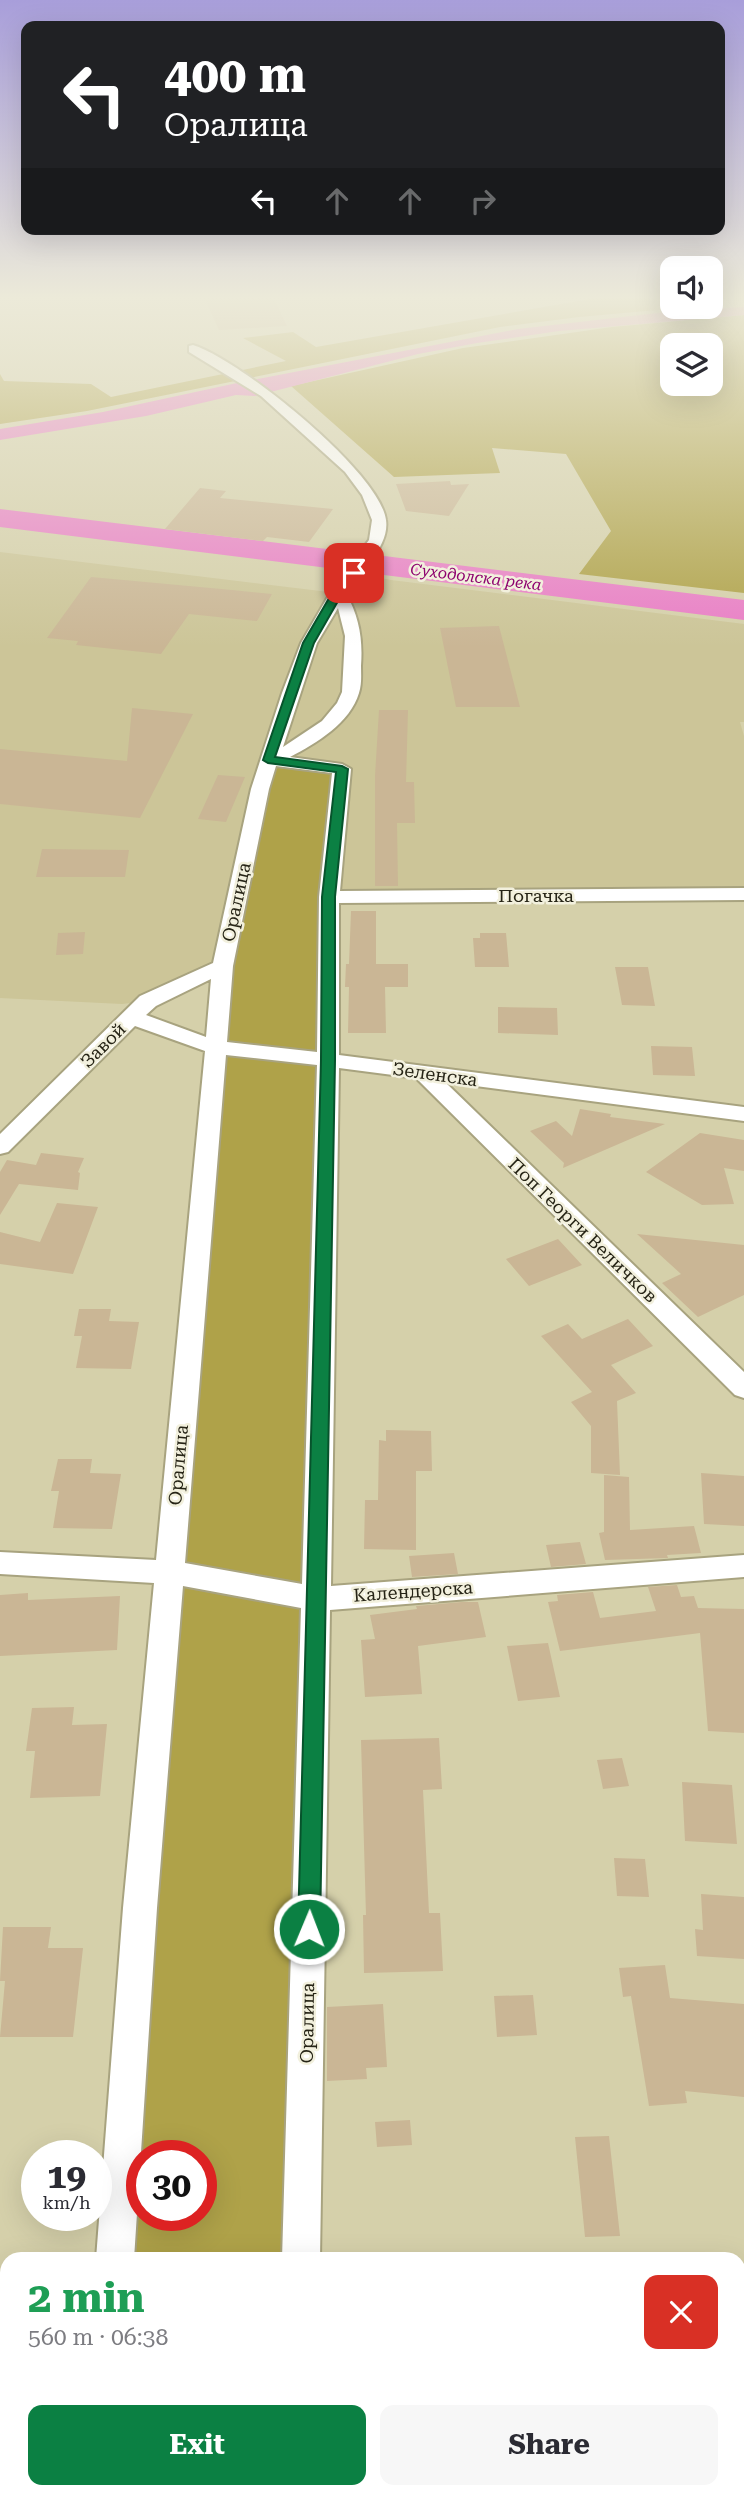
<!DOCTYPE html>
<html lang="en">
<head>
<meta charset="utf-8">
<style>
  :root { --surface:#fff; --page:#f7f7f7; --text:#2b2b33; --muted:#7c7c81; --accent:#0b8043 }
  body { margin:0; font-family:"Roboto Serif",serif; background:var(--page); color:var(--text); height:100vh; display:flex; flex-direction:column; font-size:26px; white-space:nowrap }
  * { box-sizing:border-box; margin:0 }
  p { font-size:23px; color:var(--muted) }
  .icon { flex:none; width:38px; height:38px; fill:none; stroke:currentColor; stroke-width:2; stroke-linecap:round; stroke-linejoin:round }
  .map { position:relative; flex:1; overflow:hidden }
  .panel { position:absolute; left:0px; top:2252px; width:746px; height:247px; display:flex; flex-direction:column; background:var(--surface); border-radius:21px 21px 0 0; box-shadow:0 7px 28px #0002 }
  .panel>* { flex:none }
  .top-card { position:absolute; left:21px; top:21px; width:704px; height:214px; border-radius:14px; box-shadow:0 7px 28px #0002; background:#202124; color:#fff; overflow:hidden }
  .controls { position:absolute; left:660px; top:256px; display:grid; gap:14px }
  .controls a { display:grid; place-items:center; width:63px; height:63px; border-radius:14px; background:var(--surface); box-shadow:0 7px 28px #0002; font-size:35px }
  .speed { position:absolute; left:21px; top:2140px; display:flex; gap:14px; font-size:35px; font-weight:700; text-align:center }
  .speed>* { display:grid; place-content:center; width:91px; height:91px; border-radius:50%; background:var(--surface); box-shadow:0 7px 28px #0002; line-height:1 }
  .speed small { font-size:18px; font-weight:400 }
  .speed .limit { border:10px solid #d22; background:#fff; color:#111 }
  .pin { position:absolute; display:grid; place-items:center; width:60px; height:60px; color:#fff; margin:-30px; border-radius:14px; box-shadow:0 4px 10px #0006 }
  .me { position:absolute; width:77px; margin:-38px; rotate:1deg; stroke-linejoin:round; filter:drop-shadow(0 0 5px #0008) }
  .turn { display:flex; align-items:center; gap:24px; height:147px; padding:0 28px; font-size:32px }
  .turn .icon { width:91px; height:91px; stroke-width:2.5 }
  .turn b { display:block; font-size:49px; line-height:60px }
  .lanes { display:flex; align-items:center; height:66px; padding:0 28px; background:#0003; justify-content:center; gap:35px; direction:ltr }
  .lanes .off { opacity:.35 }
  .round { display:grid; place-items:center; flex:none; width:74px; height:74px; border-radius:14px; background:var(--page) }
  .summary { display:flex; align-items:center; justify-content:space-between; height:119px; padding:0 28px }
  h1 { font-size:42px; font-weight:700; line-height:52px; color:#1e9e55 }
  .button { display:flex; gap:14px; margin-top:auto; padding:14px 28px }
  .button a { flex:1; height:80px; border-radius:14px; background:var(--accent); color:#fff; font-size:28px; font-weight:700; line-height:80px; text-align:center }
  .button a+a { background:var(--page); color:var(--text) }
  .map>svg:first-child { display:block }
  .built { fill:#ccc598 }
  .green { fill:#afa249; fill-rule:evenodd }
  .water { fill:#e97dc6 }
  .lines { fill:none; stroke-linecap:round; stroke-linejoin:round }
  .river { fill:#e97dc6; fill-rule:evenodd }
  .building { fill:#cab695 }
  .minor-casing { stroke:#a8a37f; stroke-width:4 }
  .tertiary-casing { stroke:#a8a37f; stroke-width:3 }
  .minor { fill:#fff; fill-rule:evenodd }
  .tertiary { fill:#fff; fill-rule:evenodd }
  .route { fill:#0b8043; stroke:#07532c; stroke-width:2 }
  .labels { text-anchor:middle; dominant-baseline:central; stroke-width:5; stroke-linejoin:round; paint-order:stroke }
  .far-water-label { font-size:16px; font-style:italic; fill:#8e036f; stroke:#f2f0dd }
  .street-label { font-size:18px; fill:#262416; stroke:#f2f0dd }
</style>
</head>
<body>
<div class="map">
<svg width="744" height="2498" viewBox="0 0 744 2498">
  <rect width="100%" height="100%" fill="#d5d0aa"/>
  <!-- built -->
  <path class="built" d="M0,552l337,41 17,-20 37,7 353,44v98h-4l4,14v158l-415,3 -106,69 -75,35 -26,3 -122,-6z"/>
  <!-- green -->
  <path class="green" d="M601,297h71v9h30l-123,11 -79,10 -413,84 -87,13v-50l4,7 87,3 20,13 175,-36 -43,-23 50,-6 23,15z
    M744,315v278l-165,-19 32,-43 -45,-77 -74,-6 8,25 -106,4 -103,-91 172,-38 149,-21zM672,345h38v38h-38z
    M268,760l74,9 -25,830 -16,660h-186l25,-351 74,-861zM142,2156h59v60h-59z"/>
  <!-- water -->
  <path class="water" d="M744,307v8l-185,16 -82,12 -59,11 -163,42 -19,-1 -90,21 -146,24v-11l103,-17 134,-29 281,-54 166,-19z"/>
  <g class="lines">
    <!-- river -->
    <path class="river" d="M0,509l744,91v20l-744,-93z"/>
  </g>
  <!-- building -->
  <path class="building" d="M204,297h69l14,29 -68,4z
    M450,481l1,4 18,-1 -20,32 -43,-5 -10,-27z
    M200,488l26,3 -6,7 113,11 -24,33 -42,-5 -4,4 -98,-12z
    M91,577l141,13 40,4 -15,27 -68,-7 -28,40 -85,-9 2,-4 -31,-3z
    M499,626l21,81h-64l-16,-79z
    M132,708l61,6 -53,104 -140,-14v-55l127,12z
    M379,710h29l-2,72h8l1,41h-18l1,63h-23v-110z
    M218,775l27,2 -19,45 -28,-3z
    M42,849l87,1 -4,27h-89z
    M351,911h25v53h32v23h-23l1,46h-38l1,-46h-4l1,-23h3z
    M85,932l-2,22 -27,1 2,-22z
    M480,933h26l3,34h-34l-2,-29h7z
    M615,967h33l7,39 -33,-1z
    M498,1007l59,1 1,27 -60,-2z
    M651,1046l41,1 3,29 -42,-1z
    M580,1109l31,5 -1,3 55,7 -102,44 1,-5 -34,-32 26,-10 16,15z
    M700,1133l44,7v31l-20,-3 10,36 -32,1 -56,-33z
    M41,1153l43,5 -6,14 2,1 -2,17 -59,-6 -19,31v-43l7,-12 29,5z
    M57,1203l41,4 -25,67 -73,-10v-32l40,10z
    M637,1234l107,11v50l-46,22 -36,-34 19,-9z
    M558,1239l24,26 -53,21 -23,-27z
    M79,1309h32l-2,12 30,1 -8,47 -55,-1 6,-32h-8z
    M628,1319l25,27 -42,19 25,28 -19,8 3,74 -29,-2v-47l-20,-24 21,-10 -51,-56 27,-12 14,15z
    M386,1430l45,1 1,40h-16v79l-52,-1 1,-49h13l1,-60 7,1z
    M58,1459h34l-2,14 31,1 -9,55 -59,-1 6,-37h-8z
    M701,1473l43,3v50l-40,-2z
    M604,1475l25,2 1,53 64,-4 7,27 -34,2 1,3 -63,2 -6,-27 5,-1z
    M580,1542l6,22 -35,3 -5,-22z
    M454,1553l4,21 -46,3 -3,-21z
    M677,1585l4,12 13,-1 4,12 46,1v124l-36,-2 -8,-98 -140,18 -12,-49 10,-1 -1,-6 36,-3 7,26 56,-7 -8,-24z
    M28,1593v7l92,-4 -3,54 -117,6v-61z
    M462,1602h16l8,35 -68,9 4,48 -57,3 -4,-57 14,-1 -5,-24 47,-6 -1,-3z
    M548,1643l12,54 -42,4 -11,-55z
    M74,1707l-2,18 35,-1 -7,72 -70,2 5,-47h-9l6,-43z
    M439,1738l3,51 -19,1 6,123h11l3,58 -79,2 -1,-58h3l-5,-175z
    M622,1758l7,28 -26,3 -6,-29z
    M682,1782l50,3 5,59 -52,-3z
    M614,1858l31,1 4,38 -32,-1z
    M701,1894l43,3v62l-47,-3 -2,-27 8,1z
    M3,1927h48l-3,21h35l-10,89h-73l5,-56h-5z
    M665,1965l5,33 74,6v93l-59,-6 2,12 -38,3 -18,-110 -8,1 -4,-29z
    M533,1995l4,40 -40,2 -3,-41z
    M383,2004l4,63 -21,1 1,11 -40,2v-74z
    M410,2120l2,25 -35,2 -2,-25z
    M609,2136l11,100 -35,1 -10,-100z"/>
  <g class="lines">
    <defs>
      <path id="minor" d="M193,345c46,14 187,127 193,175 4,26 -26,53 -40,73 13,24 17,45 15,73 0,8 1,18 -2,27 -9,30 -42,50 -69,64l52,7 9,5 -11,122 404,-3v12l-405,3v152l405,52v14l-299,-39 299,290v26l-9,-3 -319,-317 -77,-10 -8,518 413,-31v22l-414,33 -10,649h-38l19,-651 -118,-22 -26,322 -23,351h-38l27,-351 31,-325 -154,-9v-22l156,8 49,-509 -70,-25 -127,126 -8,2v-20l140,-138 73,-33 38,-174 31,-96 19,-50 29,-50 39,-53 3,-20 -10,-25 -17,-23 -84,-76 -72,-44v-6zM338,608l7,28 -3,56 -5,11 -15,18 -39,26 34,-104zM276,766l56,7 -13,124 -2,155 -90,-10 6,-76 36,-177zM211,979l-5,58 -60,-22 10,-9zM226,1055l91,10 -15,519 -117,-21z"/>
      <path id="tertiary" d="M738,2463h6v35h-27l-2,-6h23z
        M0,2471h7v21h387l-3,6h-391z"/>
    </defs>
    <!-- minor casing -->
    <use href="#minor" class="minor-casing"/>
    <!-- tertiary casing -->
    <use href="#tertiary" class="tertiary-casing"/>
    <!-- minor -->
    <use href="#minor" class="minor"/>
    <!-- tertiary -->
    <use href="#tertiary" class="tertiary"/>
  </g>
  <!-- sky -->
  <linearGradient id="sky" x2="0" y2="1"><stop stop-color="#a89eda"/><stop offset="0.46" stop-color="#ecead9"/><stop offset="1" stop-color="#ecead9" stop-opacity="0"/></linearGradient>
  <rect width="744" height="647" fill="url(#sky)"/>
  <!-- route -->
  <path class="route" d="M350,570l9,3 -17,21 -28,49 -39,114 67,9 6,3 -13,128v163l-15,869 -3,7 -8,3 -7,-3 -4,-7 23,-869 1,-163 14,-125 -68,-9 -5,-3 40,-117 29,-50z"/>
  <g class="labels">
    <!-- far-water labels -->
    <g class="far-water-label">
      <text transform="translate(476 577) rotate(7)">Суходолска река</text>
    </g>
    <!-- street labels -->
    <g class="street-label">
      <text x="536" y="895">Погачка</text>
      <text transform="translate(236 902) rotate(-78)">Оралица</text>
      <text transform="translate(103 1045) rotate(-45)">Завой</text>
      <text transform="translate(435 1074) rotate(8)">Зеленска</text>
      <text transform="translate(583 1230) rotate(44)">Поп Георги Величков</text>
      <text transform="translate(178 1465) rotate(-85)">Оралица</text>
      <text transform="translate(413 1591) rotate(-4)">Календерска</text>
      <text transform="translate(307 2023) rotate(-89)">Оралица</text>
    </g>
  </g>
</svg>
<div class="controls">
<a><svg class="icon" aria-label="sound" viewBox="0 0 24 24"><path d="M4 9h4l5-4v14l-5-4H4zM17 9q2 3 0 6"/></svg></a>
<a><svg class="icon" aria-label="layers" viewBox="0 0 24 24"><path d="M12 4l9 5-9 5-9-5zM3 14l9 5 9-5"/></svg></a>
</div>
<div class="speed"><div>19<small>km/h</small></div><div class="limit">30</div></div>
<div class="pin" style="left:354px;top:573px;background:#d93025"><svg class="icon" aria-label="arrive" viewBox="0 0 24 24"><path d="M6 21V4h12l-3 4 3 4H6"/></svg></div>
<svg class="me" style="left:309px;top:1929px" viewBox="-20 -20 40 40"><circle r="17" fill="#0b8043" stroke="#fff" stroke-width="3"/><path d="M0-11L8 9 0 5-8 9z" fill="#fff"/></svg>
<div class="top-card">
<div class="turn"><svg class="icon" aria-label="left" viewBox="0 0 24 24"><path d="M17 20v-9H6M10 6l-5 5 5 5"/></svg><div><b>400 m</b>Оралица</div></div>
<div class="lanes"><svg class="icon" aria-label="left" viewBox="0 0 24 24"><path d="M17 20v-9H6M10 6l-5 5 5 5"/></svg><svg class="icon off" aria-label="ahead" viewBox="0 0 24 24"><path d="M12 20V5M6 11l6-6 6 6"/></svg><svg class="icon off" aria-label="ahead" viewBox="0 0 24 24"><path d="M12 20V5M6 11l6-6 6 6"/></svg><svg class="icon off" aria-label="right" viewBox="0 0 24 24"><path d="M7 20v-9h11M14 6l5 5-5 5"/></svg></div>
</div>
<section class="panel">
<div class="summary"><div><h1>2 min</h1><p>560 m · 06:38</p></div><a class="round" style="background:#d93025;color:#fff"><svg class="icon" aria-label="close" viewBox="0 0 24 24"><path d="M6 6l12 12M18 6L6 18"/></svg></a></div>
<div class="button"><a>Exit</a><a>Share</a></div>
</section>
</div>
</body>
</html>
